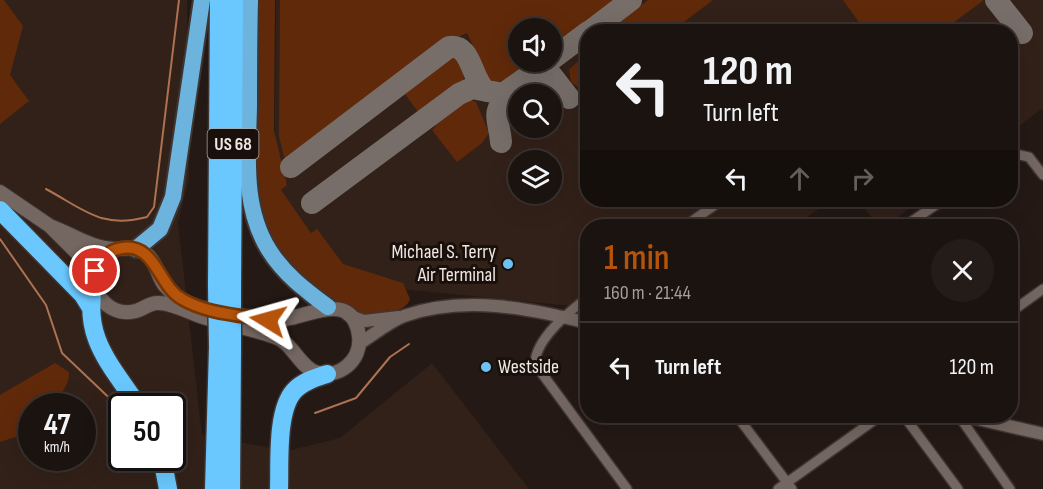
<!DOCTYPE html>
<html lang="en">
<head>
<meta charset="utf-8">
<style>
  :root { --surface:#1b130f; --page:#241c18; --text:#f1f3f6; --muted:#a09e9e; --line:#39322f; --accent:#b45309 }
  body { margin:0; font-family:"Sofia Sans Condensed",sans-serif; background:var(--page); color:var(--text); height:100vh; display:flex; flex-direction:column; font-size:22px; white-space:nowrap }
  * { box-sizing:border-box; margin:0 }
  p { font-size:20px; color:var(--muted) }
  .icon { flex:none; width:33px; height:33px; fill:none; stroke:currentColor; stroke-width:2; stroke-linecap:round; stroke-linejoin:round }
  .map { position:relative; flex:1; overflow:hidden }
  .sheet { position:absolute; left:580px; top:219px; width:438px; height:204px; display:flex; flex-direction:column; background:var(--surface); border-radius:24px; box-shadow:0 6px 24px #0002,0 0 0 2px var(--line) }
  .sheet>* { flex:none }
  .guide { position:absolute; left:580px; top:24px; width:438px; height:183px; border-radius:24px; box-shadow:0 6px 24px #0002,0 0 0 2px var(--line); background:#1b130f; color:var(--text); overflow:hidden }
  .tools { position:absolute; left:508px; top:18px; display:grid; gap:12px }
  .tools a { display:grid; place-items:center; width:54px; height:54px; border-radius:50%; background:var(--surface); box-shadow:0 6px 24px #0002,0 0 0 2px var(--line); font-size:30px }
  .speed { position:absolute; left:18px; top:393px; display:flex; gap:12px; font-size:30px; font-weight:700; text-align:center }
  .speed>* { display:grid; place-content:center; width:78px; height:78px; border-radius:50%; background:var(--surface); box-shadow:0 6px 24px #0002,0 0 0 2px var(--line); line-height:1 }
  .speed small { font-size:15px; font-weight:400 }
  .speed .limit { border:3px solid #111; border-radius:9px; background:#fff; color:#111 }
  .pin { position:absolute; display:grid; place-items:center; width:51px; height:51px; color:#fff; margin:-26px; border:3px solid #fff; border-radius:50%; box-shadow:0 2px 6px #0007 }
  .me { position:absolute; width:66px; margin:-33px; rotate:278deg; stroke-linejoin:round; filter:drop-shadow(0 0 4px #0008) }
  .turn { display:flex; align-items:center; gap:21px; height:126px; padding:0 24px; font-size:27px }
  .turn .icon { width:78px; height:78px; stroke-width:2.5 }
  .turn b { display:block; font-size:42px; line-height:51px }
  .lanes { display:flex; align-items:center; height:57px; padding:0 24px; background:#0003; justify-content:center; gap:30px; direction:ltr }
  .lanes .off { opacity:.35 }
  .round { display:grid; place-items:center; flex:none; width:63px; height:63px; border-radius:32px; background:var(--page) }
  .headline { display:flex; align-items:center; justify-content:space-between; height:102px; padding:0 24px }
  h1 { font-size:36px; font-weight:600; line-height:45px; color:var(--accent) }
  ul { padding:0; list-style:none }
  li { display:flex; align-items:center; gap:18px; height:90px; padding:0 24px; border-top:2px solid var(--line) }
  li div { flex:1 }
  li b { display:block; font-size:22px }
  li em { font-style:normal }
  .map>svg:first-child { display:block }
  .built { fill:#322119; fill-rule:evenodd }
  .green { fill:#60290a }
  .lines { fill:none; stroke-linecap:round; stroke-linejoin:round }
  .stream { stroke:#ac7252; stroke-width:2 }
  .taxiway { stroke:#776e69; stroke-width:22 }
  .minor-casing { stroke:#3f3634; stroke-width:12 }
  .tertiary-casing { stroke:#3f3634; stroke-width:15 }
  .secondary-casing { stroke:#3f3634; stroke-width:16 }
  .trunk-casing { stroke:#3f3634; stroke-width:20 }
  .motorway-casing { stroke:#3f3634; stroke-width:21 }
  .minor { stroke:#746660; stroke-width:9 }
  .tertiary { stroke:#746660; stroke-width:12 }
  .secondary { stroke:#746660; stroke-width:14 }
  .trunk { stroke:#6cb4de; stroke-width:16 }
  .motorway { stroke:#6ac8fe; stroke-width:18 }
  .motorway-bridge-casing { stroke:#3f3634; stroke-width:21; stroke-linecap:butt }
  .motorway-bridge { stroke:#6ac8fe; stroke-width:18 }
  .route-casing { stroke:#753606; stroke-width:15 }
  .route { stroke:#b45309; stroke-width:10 }
  .poi-dot { fill:#6ec2f3; stroke:#1a100b; stroke-width:2 }
  .labels { text-anchor:middle; dominant-baseline:central; stroke-width:6; stroke-linejoin:round; paint-order:stroke }
  .shield { fill:#1a100b; stroke:#afa6a2; stroke-width:1.5 }
  .shield-label { font-size:18px; font-weight:bold; fill:#efe7e3 }
  .poi-label { font-size:20px; fill:#efe7e3; stroke:#1a100b; text-anchor:end }
</style>
</head>
<body>
<div class="map">
<svg width="1043" height="489" viewBox="0 0 1043 489">
  <rect width="100%" height="100%" fill="#241914"/>
  <!-- built -->
  <path class="built" d="M0,0h187l2,179 -11,43 24,213 85,16 53,-13 92,-75 97,126h-529zM32,406h50v52h-50zM122,406h50v52h-50z
    M276,0h767v108l-32,24v-100h-423v168h243l-36,26h-111l-3,-3 -4,3h-89v68l-16,12 -182,-18 -78,-21 -38,-54zM519,28h33v34h-33zM519,94h33v34h-33zM519,160h33v34h-33z
    M858,200h63l-36,26h-7z"/>
  <!-- green -->
  <path class="green" d="M0,0h4l19,26 -13,49 19,26 -29,23z
    M258,0h17l-1,131 13,54 -6,5 30,43 6,-4 26,35 60,19 7,16c-4,13 -23,13 -35,16 -18,3 -35,-10 -50,-20 -22,-15 -43,-34 -56,-59 -18,-35 -12,-78 -12,-117 1,-40 1,-79 1,-119z
    M280,0h335l-63,47v-19h-33v34h14l-32,23 -12,-6 -22,-46 -23,10 -158,115 -2,-1 -5,-21z
    M648,0h65l-41,31h-64z
    M843,0h141l-42,31 -76,1z
    M588,51v33l-10,3 -7,-5 -2,-12z
    M450,53l6,2 8,20 -1,10 -42,31 -19,-26z
    M467,98l9,4 13,31 -7,10 -25,19 -25,-32 4,-4 -3,-4z
    M55,363l14,9c1,14 -11,21 -11,34h-26l-1,26 -31,10v-47z"/>
  <g class="lines">
    <!-- stream -->
    <path class="stream" d="M46,189c39,21 55,40 101,28l7,-10 25,-207
      M0,239l46,66 16,48 60,57
      M315,413l41,-15 34,-41 19,-13"/>
    <!-- taxiway -->
    <path class="taxiway" d="M996,0l26,33
      M589,32l42,-32
      M552,59l36,-27
      M531,74l21,2 17,22
      M501,142c-2,-25 -11,-25 8,-51
      M291,167l158,-120c23,-4 22,33 37,44
      M312,203l147,-109 13,-6 31,6 45,-32"/>
    <defs>
      <path id="minor" d="M1011,153l18,4 14,18
        M685,226l37,-26
        M905,226l38,-26
        M588,297c-18,14 -53,42 -53,67l92,125
        M1011,312l32,-23
        M737,416l55,73
        M904,416l54,73
        M959,416l51,73
        M778,489l102,-73"/>
      <path id="tertiary" d="M348,315l16,6 35,-4
        M360,343c13,-8 29,-21 44,-27 59,-21 125,-8 184,7
        M965,416l78,18"/>
      <path id="secondary" d="M0,192l50,34 45,45
        M50,226c22,8 40,22 64,23 11,0 19,-3 30,3 13,9 13,24 21,34 19,23 53,26 79,30 14,2 27,4 41,3 25,-3 68,-29 74,17 3,24 -20,44 -44,36 -16,-6 -23,-30 -40,-35 -24,-9 -50,-13 -75,-21 -11,-4 -31,-14 -43,-13 -7,0 -14,6 -21,8 -22,6 -43,-12 -41,-34 1,-14 9,-22 21,-28"/>
      <path id="trunk" d="M250,0c-1,35 -1,71 -1,106 -1,48 -7,101 20,144 15,24 36,40 59,57
        M136,249l24,-20 13,-32 29,-197"/>
      <path id="motorway" d="M0,210l83,85 8,13
        M94,282c-12,56 16,81 44,124
        M217,286l2,-286
        M232,289l2,-289
        M162,458l6,31
        M214,489l4,-142
        M231,489l1,-139
        M279,489c1,-25 -3,-78 15,-98 8,-9 21,-13 33,-17"/>
    </defs>
    <!-- minor casing -->
    <use href="#minor" class="minor-casing"/>
    <!-- tertiary casing -->
    <use href="#tertiary" class="tertiary-casing"/>
    <!-- secondary casing -->
    <use href="#secondary" class="secondary-casing"/>
    <!-- trunk casing -->
    <use href="#trunk" class="trunk-casing"/>
    <!-- motorway casing -->
    <use href="#motorway" class="motorway-casing"/>
    <!-- minor -->
    <use href="#minor" class="minor"/>
    <!-- tertiary -->
    <use href="#tertiary" class="tertiary"/>
    <!-- secondary -->
    <use href="#secondary" class="secondary"/>
    <!-- trunk -->
    <use href="#trunk" class="trunk"/>
    <!-- motorway -->
    <use href="#motorway" class="motorway"/>
    <defs>
      <path id="motorway-bridge" d="M217,286l1,61
        M232,350v-61"/>
    </defs>
    <!-- motorway-bridge casing -->
    <use href="#motorway-bridge" class="motorway-bridge-casing"/>
    <!-- motorway-bridge -->
    <use href="#motorway-bridge" class="motorway-bridge"/>
  </g>
  <g class="lines">
    <defs>
      <path id="route" d="M95,271c6,-12 13,-21 27,-23 34,-5 36,38 60,51 25,15 57,16 86,21"/>
    </defs>
    <!-- route casing -->
    <use href="#route" class="route-casing"/>
    <!-- route -->
    <use href="#route" class="route"/>
  </g>
  <!-- markers -->
  <g class="poi-dot">
    <circle cx="508" cy="264" r="6"/>
    <circle cx="486" cy="367" r="6"/>
  </g>
  <g class="labels">
    <!-- shield labels -->
    <rect class="shield" x="207.5" y="129" width="51" height="30" rx="4.5"/>
    <g class="shield-label">
      <text x="233" y="144">US 68</text>
    </g>
    <!-- poi labels -->
    <g class="poi-label">
      <text x="496" y="252">Michael S. Terry<tspan x="496" dy="23">Air Terminal</tspan></text>
      <text x="498" y="367" text-anchor="start">Westside</text>
    </g>
  </g>
</svg>
<div class="tools">
<a><svg class="icon" aria-label="sound" viewBox="0 0 24 24"><path d="M4 9h4l5-4v14l-5-4H4zM17 9q2 3 0 6"/></svg></a>
<a><svg class="icon" aria-label="search" viewBox="0 0 24 24"><circle cx="10" cy="10" r="6"/><path d="M15 15l6 6"/></svg></a>
<a><svg class="icon" aria-label="layers" viewBox="0 0 24 24"><path d="M12 4l9 5-9 5-9-5zM3 14l9 5 9-5"/></svg></a>
</div>
<div class="speed"><div>47<small>km/h</small></div><div class="limit">50</div></div>
<div class="pin" style="left:95px;top:271px;background:#d93025"><svg class="icon" aria-label="arrive" viewBox="0 0 24 24"><path d="M6 21V4h12l-3 4 3 4H6"/></svg></div>
<svg class="me" style="left:268px;top:320px" viewBox="-20 -20 40 40"><path d="M0-17L14 15 0 8-14 15z" fill="#b45309" stroke="#fff" stroke-width="4"/></svg>
<div class="guide">
<div class="turn"><svg class="icon" aria-label="left" viewBox="0 0 24 24"><path d="M17 20v-9H6M10 6l-5 5 5 5"/></svg><div><b>120 m</b>Turn left</div></div>
<div class="lanes"><svg class="icon" aria-label="left" viewBox="0 0 24 24"><path d="M17 20v-9H6M10 6l-5 5 5 5"/></svg><svg class="icon off" aria-label="ahead" viewBox="0 0 24 24"><path d="M12 20V5M6 11l6-6 6 6"/></svg><svg class="icon off" aria-label="right" viewBox="0 0 24 24"><path d="M7 20v-9h11M14 6l5 5-5 5"/></svg></div>
</div>
<section class="sheet">
<div class="headline"><div><h1>1 min</h1><p>160 m · 21:44</p></div><a class="round"><svg class="icon" aria-label="close" viewBox="0 0 24 24"><path d="M6 6l12 12M18 6L6 18"/></svg></a></div>
<ul>
<li><svg class="icon" aria-label="left" viewBox="0 0 24 24"><path d="M17 20v-9H6M10 6l-5 5 5 5"/></svg><div><b>Turn left</b></div><em>120 m</em></li>
</ul>
</section>
</div>
</body>
</html>
